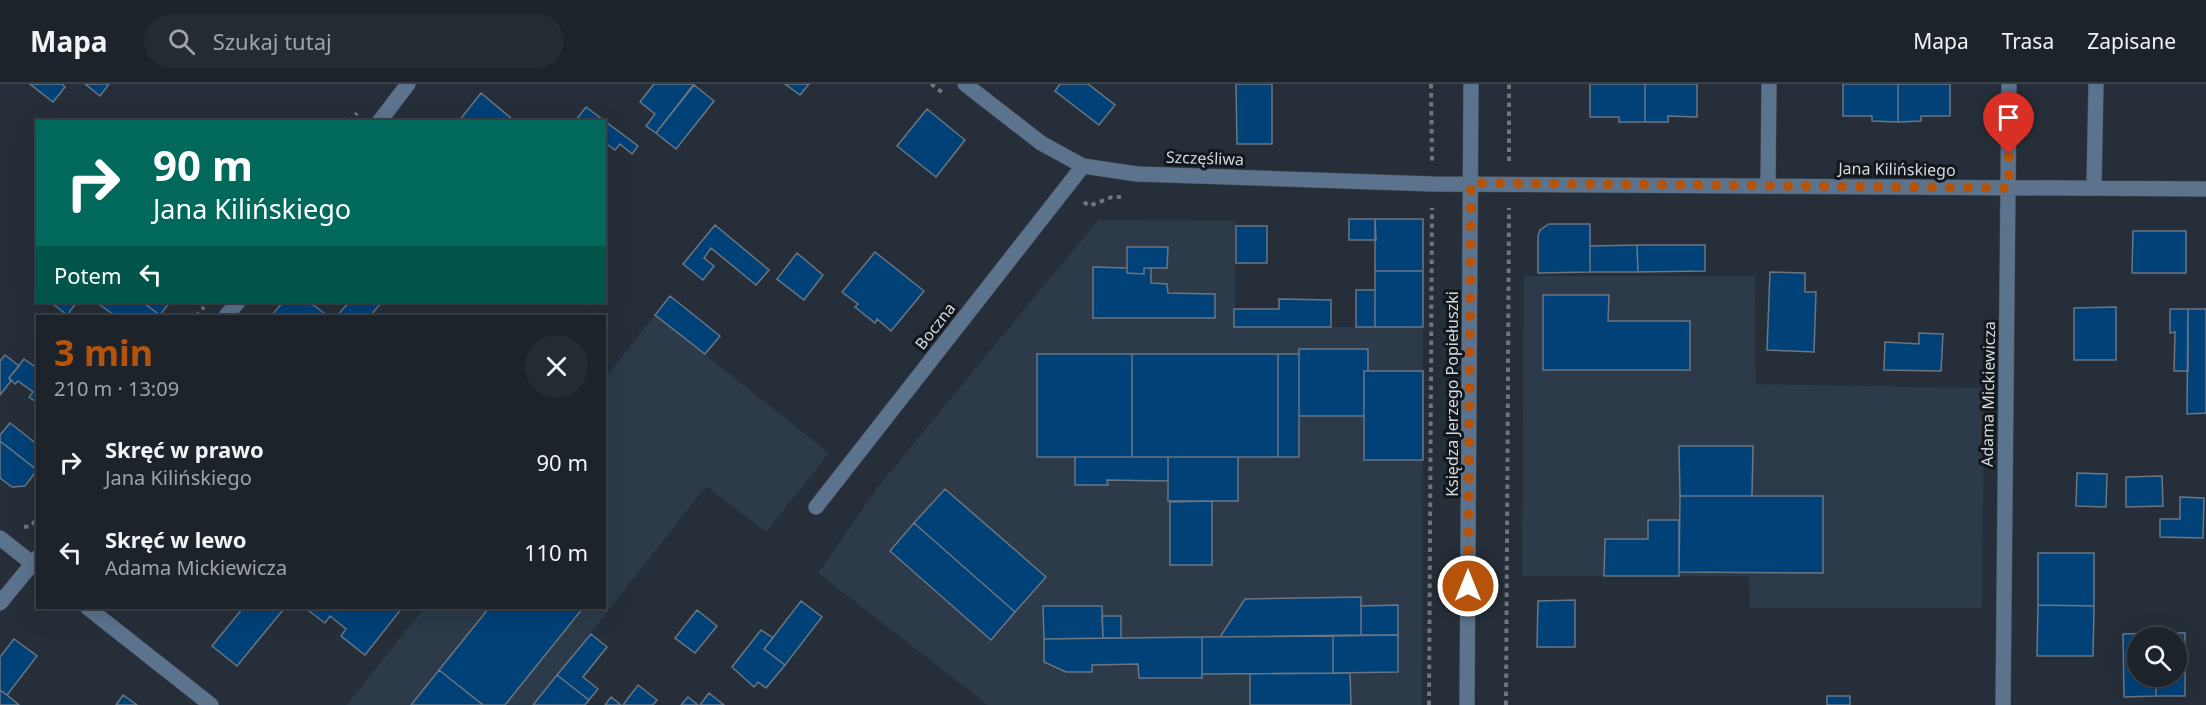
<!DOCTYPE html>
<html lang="pl">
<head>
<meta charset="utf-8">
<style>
  :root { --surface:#1c232b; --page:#252b33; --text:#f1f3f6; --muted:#a0a4a9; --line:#3a4047; --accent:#b45309 }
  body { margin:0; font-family:"Noto Sans",sans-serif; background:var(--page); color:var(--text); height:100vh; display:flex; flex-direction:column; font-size:22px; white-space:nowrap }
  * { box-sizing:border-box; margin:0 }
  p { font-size:20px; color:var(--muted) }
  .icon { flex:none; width:33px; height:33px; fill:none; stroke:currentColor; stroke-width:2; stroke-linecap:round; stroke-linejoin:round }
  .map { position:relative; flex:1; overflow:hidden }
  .panel { position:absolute; left:36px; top:231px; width:570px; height:294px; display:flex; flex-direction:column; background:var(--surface); border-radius:0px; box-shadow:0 6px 24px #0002,0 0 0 2px var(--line) }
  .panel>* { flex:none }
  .guide { position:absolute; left:36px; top:36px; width:570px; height:183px; border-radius:0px; box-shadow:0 6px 24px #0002,0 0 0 2px var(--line); background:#00695c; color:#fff; overflow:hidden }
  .tools { position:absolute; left:2127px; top:543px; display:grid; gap:12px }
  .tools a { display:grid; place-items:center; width:60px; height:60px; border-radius:50%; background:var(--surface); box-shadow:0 6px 24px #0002,0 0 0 2px var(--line); font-size:30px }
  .pin { position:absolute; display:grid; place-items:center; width:51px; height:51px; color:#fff; margin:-62px -26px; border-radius:50% 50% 50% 0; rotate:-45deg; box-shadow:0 0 6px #0007 }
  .pin .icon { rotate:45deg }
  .me { position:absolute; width:66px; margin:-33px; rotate:0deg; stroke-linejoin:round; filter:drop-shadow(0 0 4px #0008) }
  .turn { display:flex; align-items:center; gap:21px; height:126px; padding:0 18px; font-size:27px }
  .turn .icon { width:78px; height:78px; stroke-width:2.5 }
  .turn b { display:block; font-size:42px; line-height:51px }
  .then { display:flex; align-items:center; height:57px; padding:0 18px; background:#0003; gap:12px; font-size:22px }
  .round { display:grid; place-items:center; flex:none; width:63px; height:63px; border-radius:32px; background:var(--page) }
  .summary { display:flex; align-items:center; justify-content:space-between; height:102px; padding:0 18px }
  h1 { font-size:36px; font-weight:700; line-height:45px; color:var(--accent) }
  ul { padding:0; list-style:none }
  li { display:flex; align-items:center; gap:18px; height:90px; padding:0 18px }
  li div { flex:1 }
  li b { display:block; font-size:22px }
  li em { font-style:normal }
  header { display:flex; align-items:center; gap:36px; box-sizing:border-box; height:84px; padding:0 30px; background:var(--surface); border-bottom:2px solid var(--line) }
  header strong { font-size:28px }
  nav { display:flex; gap:33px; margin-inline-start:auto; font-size:21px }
  .search { width:420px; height:54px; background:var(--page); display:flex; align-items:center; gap:15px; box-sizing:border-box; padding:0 21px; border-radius:33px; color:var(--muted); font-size:22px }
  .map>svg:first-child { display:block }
  .built { fill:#2c3a49 }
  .building { fill:#004178; stroke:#6b7681; stroke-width:1.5 }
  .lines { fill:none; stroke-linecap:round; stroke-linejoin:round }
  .minor-casing { stroke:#424a54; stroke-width:16 }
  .path { stroke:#6e767e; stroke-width:4; stroke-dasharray:4.5 4.5; stroke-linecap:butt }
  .minor { stroke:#5b738d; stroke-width:15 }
  .route { stroke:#b45309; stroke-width:10; stroke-dasharray:0 18 }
  .labels { text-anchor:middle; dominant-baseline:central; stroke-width:6; stroke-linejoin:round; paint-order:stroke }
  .street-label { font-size:16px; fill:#d3d9e0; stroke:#12171b }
</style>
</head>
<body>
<header>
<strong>Mapa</strong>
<div class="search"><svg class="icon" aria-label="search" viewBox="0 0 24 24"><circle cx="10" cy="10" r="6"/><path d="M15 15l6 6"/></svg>Szukaj tutaj</div>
<nav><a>Mapa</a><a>Trasa</a><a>Zapisane</a></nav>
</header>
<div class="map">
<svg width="2206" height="621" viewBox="0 0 2206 621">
  <rect width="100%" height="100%" fill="#262f39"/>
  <!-- built -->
  <path class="built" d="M1098,136l137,1v106h188l-1,378h-434l-170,-132 60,-86z
    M1524,192h231l1,108 228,4 -2,220h-232l-1,-32h-227z
    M655,231l174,138 -63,79 -60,-46 -172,219h-187l77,-97h180l1,-230z"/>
  <!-- building -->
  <path class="building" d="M30,0h32l3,3 -12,15z
    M85,0h24l-9,12z
    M654,0h40l-38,49 -10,-7 9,-12 -15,-12z
    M785,0h24l-9,11z
    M1060,0h28l27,21 -16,20 -44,-34z
    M1236,0h36v60h-35z
    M1590,0h55v38h-26v-5h-29z
    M1645,0h52v33l-29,-1v6h-23z
    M1843,0h55v38l-26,-1v-5h-29z
    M1898,0h52v32h-29v5l-23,1z
    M694,1l20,16 -38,48 -20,-16z
    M481,9l30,25 -3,4h-50z
    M586,23l52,39 -6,8 -12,-10 -5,6 -11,-8v-20h-26l-2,-2z
    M927,25l38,31 -29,37 -39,-31z
    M1349,135h26l1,21h-27z
    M1375,135h48v52h-48z
    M1549,140h41v48l-52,1v-37l2,-6z
    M715,141l54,45 -13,15 -45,-37 -7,10 10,8 -11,14 -20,-16z
    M1236,142h31v37h-31z
    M2133,147h53v42h-54z
    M1637,161h68v26l-67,1z
    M1637,161l1,27h-48v-26z
    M1127,163h41l-1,21h-23v6l-17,-1z
    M875,168l49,39 -33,40 -14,-12 -2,4 -20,-16 3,-3 -16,-12z
    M797,169l26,22 -19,25 -27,-21z
    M1093,183l34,1v5l17,1v-6h7v15l16,1 1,9 47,1v24h-122z
    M1375,187h48v56h-48z
    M1770,188l35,1v19h11l-2,60 -47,-2z
    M1356,206h19v37h-19z
    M1543,211h66l-1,26h82v49h-147z
    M670,212l50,40 -15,18 -50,-39z
    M1279,215l52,1v27h-97v-18h45z
    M55,218h22l-10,13 -14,-11z
    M96,218h46l18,13 -2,1h-46l2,-1z
    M142,218h28l-10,13z
    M283,218h26l19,14h-57z
    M349,218h33l-12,14h-33z
    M2116,223v53h-42v-52z
    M2170,225h18v62h-14l1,-39 -5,1z
    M2188,225h18v104l-19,1z
    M1919,249l24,1 -2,37 -57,-1 1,-28 34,2z
    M1299,265h69v22h-4v45h-65z
    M1037,270h95v103h-95z
    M1132,270h146v103h-146z
    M1278,270h21v103h-21z
    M5,271l14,11 -10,12 2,3 -11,14v-34z
    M24,275l14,10v34l-9,-6 4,-5 -15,-11 -3,3 -6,-6z
    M1364,287h59v89h-59z
    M10,339l28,22 -1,25 -37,-29v-6z
    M0,357l37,29 -12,16 -13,1 -12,-9z
    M1679,362h74l-1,50h-72z
    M1075,373h93v24l-61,-1 1,5h-33z
    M1168,373h70v44h-70z
    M2077,389l30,1 -1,33 -30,-1z
    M2162,392l1,30 -37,1v-30z
    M945,405l101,88 -31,35 -101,-89z
    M1680,412h143v77l-144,-1z
    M2180,413l24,1 -1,40 -43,-1v-18h20z
    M1212,417v64h-42v-63z
    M1648,436h31v56h-75l1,-37h43z
    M914,439l101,89 -24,28 -101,-89z
    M2038,469h56v53l-56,-1z
    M1361,513v38l-141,2 25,-38z
    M1575,516v47h-38l1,-46z
    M801,517l21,16 -37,48 -21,-16z
    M1398,521v30h-37v-29z
    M2038,521l56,1 -1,50h-56z
    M1043,522h59l1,32 -59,1z
    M243,524h36l4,2 -46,56 -25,-20z
    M305,524h97l-37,47 -24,-19 5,-7 -16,-13 -5,7z
    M489,524h94l-78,97h-22l-44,-35z
    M697,526l20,16 -22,27 -20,-15z
    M1102,532h19v22h-18z
    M761,546l12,8 -9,11 21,16 -19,23 -8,-6 -4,5 -22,-20z
    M2156,549v5h-18v38h18v20l-32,1 -1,-63z
    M2156,549h29v63h-29v-20h20v-38h-20z
    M591,550l16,13 -24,30 15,12 -9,11 -32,-25z
    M1398,551v37l-65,1v-37z
    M1333,552v37l-131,1v-37z
    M1202,553v41h-63l-1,-14 -46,1v7h-26l-22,-10v-23z
    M14,555l23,17 -30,39 -7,-5v-33z
    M439,586l44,35h-72z
    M1350,589l1,32h-101v-31z
    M557,591l32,25 -4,5h-52z
    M638,601l19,15 -4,5h-30z
    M0,606l7,5 12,10h-19z
    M709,609l15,12h-24z
    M123,611l14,10h-21z
    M1827,612h23v9h-23z
    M611,613l10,8h-16z
    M688,613l10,8h-17z"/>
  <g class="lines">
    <defs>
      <path id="minor" d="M965,0l76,59 42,23 54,8 296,10 773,5
        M379,38l29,-38
        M1768,102l1,-102
        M2094,104l2,-104
        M226,232l12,-14
        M816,423l267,-341
        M0,454l38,30
        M0,519l38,-46
        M88,524l123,97
        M1467,621l4,-621
        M2003,621l6,-621"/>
    </defs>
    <!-- minor casing -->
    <use href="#minor" class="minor-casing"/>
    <!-- path -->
    <path class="path" d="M931,0l12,9
      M1431,0l1,77
      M350,38l7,-9
      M1509,77v-77
      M1084,118l5,4 23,-9h9
      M196,232l8,-9
      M24,443l7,-1 7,-8
      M1429,621l3,-497
      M1506,621l3,-497"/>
    <!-- minor -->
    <use href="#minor" class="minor"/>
  </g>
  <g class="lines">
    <!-- route -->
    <path class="route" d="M1468,502l3,-403 538,5v-34"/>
  </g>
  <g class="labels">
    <!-- street labels -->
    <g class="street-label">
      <text transform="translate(1205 74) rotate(2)">Szczęśliwa</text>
      <text transform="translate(1897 85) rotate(1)">Jana Kilińskiego</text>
      <text transform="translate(935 242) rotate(-52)">Boczna</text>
      <text transform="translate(1452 310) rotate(-90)">Księdza Jerzego Popiełuszki</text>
      <text transform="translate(1988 310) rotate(-89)">Adama Mickiewicza</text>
    </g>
  </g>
</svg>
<div class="tools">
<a><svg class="icon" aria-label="search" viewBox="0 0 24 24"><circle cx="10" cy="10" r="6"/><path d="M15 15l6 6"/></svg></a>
</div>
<div class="pin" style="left:2009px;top:70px;background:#d93025"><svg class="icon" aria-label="arrive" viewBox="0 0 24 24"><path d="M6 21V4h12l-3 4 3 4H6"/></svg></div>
<svg class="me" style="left:1468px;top:502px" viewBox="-20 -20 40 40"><circle r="17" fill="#b45309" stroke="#fff" stroke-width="3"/><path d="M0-11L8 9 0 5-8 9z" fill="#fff"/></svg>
<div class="guide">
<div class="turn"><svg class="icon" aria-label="right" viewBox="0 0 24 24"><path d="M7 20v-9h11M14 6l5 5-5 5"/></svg><div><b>90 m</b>Jana Kilińskiego</div></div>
<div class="then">Potem<svg class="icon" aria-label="left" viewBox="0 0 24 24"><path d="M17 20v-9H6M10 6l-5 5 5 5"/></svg></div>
</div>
<section class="panel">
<div class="summary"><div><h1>3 min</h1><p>210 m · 13:09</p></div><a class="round"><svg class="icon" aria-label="close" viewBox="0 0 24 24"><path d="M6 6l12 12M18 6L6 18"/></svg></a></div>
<ul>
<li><svg class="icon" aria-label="right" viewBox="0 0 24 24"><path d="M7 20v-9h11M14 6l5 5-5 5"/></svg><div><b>Skręć w prawo</b><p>Jana Kilińskiego</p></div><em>90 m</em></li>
<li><svg class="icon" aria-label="left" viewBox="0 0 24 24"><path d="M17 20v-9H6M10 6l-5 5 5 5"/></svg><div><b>Skręć w lewo</b><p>Adama Mickiewicza</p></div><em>110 m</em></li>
</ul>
</section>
</div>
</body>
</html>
